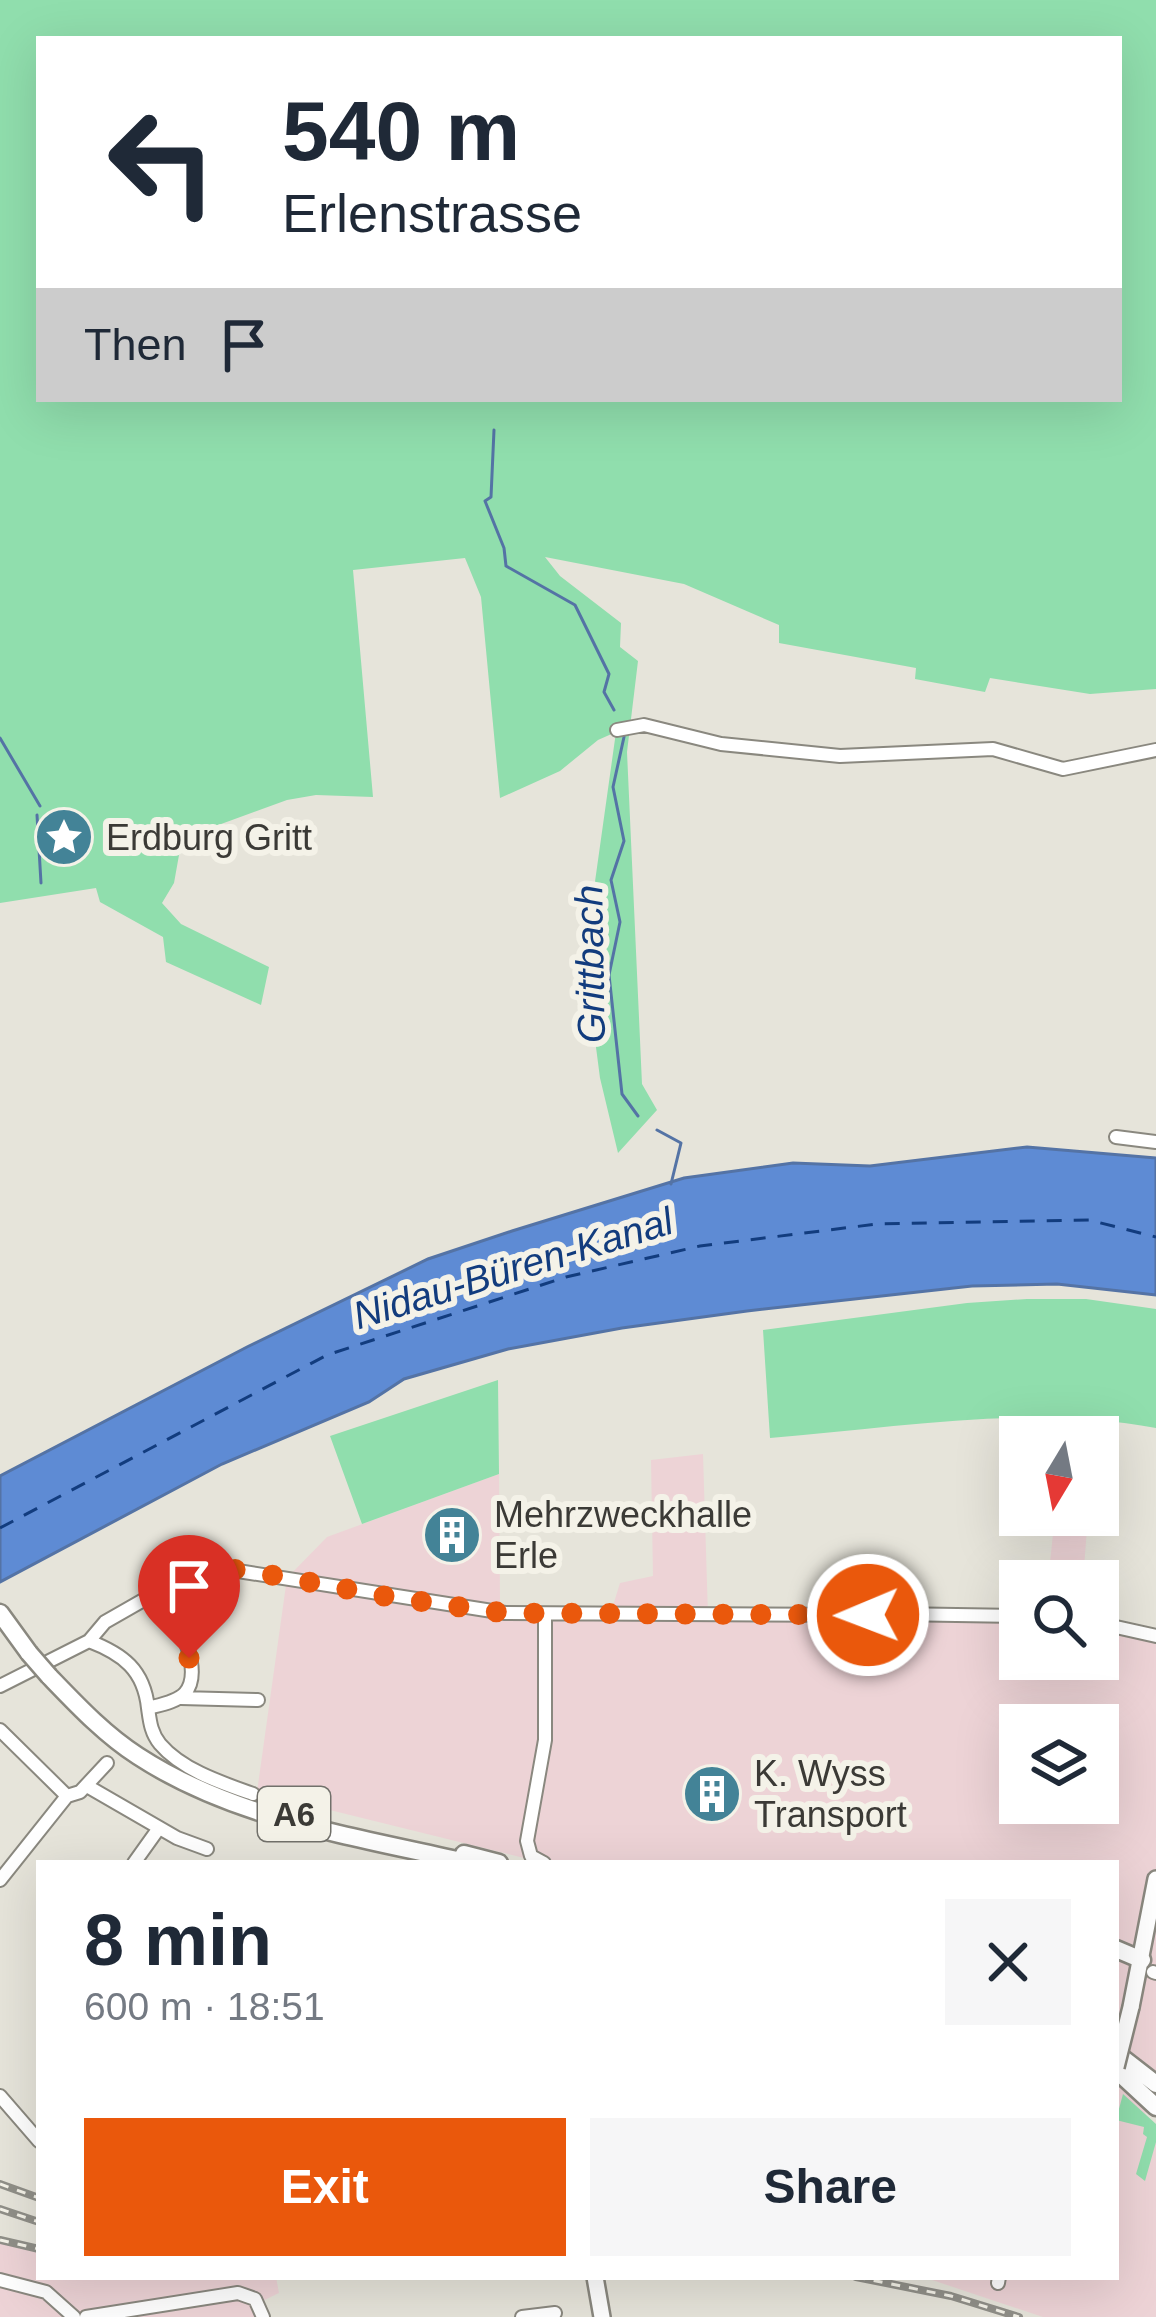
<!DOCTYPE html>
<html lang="en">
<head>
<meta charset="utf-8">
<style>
  :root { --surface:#fff; --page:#f6f6f7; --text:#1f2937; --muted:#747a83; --accent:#ea580c }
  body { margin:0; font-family:Helvetica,sans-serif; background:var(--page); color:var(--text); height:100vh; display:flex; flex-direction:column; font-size:45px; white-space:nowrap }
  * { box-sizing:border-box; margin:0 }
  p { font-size:39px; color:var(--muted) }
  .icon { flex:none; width:66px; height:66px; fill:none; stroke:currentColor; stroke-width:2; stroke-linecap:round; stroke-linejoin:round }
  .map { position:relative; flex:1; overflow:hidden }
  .details { position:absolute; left:36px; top:1860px; width:1083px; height:420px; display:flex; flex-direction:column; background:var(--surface); border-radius:0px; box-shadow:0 12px 48px #0002 }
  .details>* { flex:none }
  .guide { position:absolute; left:36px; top:36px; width:1086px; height:366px; border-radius:0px; box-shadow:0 12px 48px #0002; background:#fff; color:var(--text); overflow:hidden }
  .needle { width:78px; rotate:190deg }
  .tools { position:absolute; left:999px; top:1416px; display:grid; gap:24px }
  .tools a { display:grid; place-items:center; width:120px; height:120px; border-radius:0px; background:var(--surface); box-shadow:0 12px 48px #0002; font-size:60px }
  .pin { position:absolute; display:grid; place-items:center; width:102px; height:102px; color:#fff; margin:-123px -51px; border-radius:50% 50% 50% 0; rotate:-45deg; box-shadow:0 0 12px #0007 }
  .pin .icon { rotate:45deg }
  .me { position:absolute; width:132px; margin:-66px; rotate:269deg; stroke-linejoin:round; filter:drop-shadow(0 0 9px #0008) }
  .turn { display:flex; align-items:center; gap:42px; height:252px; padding:0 48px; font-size:54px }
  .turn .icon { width:156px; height:156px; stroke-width:2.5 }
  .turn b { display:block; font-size:84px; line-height:102px }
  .then { display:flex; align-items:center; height:114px; padding:0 48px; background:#0003; gap:24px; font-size:45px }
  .round { display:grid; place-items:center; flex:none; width:126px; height:126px; border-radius:0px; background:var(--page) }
  .headline { display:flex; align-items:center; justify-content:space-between; height:204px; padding:0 48px }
  h1 { font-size:72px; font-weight:700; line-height:90px }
  .button { display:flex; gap:24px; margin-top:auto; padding:24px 48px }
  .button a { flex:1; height:138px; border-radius:0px; background:var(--accent); color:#fff; font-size:48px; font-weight:700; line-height:138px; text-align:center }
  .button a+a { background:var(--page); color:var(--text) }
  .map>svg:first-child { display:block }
  .industrial { fill:#edd3d6; fill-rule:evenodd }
  .green { fill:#90dead; fill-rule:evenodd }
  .water { fill:#5e8bd4; stroke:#5473a5; stroke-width:3 }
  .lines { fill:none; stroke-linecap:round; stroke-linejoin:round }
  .stream { stroke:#5473a5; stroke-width:3 }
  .ferry { stroke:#123c7e; stroke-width:3; stroke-dasharray:15 12; stroke-linecap:butt }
  .minor-casing { stroke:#8a887f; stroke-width:16 }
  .major-casing { stroke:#8a887f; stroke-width:20 }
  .highway-casing { stroke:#8a887f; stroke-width:21 }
  .minor { stroke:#fff; stroke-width:12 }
  .major { stroke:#fff; stroke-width:15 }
  .highway { stroke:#fff; stroke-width:16 }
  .rail-casing { stroke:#908f88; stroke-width:8 }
  .rail { stroke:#f4f2e8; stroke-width:3; stroke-dasharray:9; stroke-linecap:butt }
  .major-bridge-casing { stroke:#8a887f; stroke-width:20; stroke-linecap:butt }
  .highway-bridge-casing { stroke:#8a887f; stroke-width:21; stroke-linecap:butt }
  .major-bridge { stroke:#fff; stroke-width:15 }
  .highway-bridge { stroke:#fff; stroke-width:16 }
  .route { stroke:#ea580c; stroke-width:21; stroke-dasharray:0 37.8 }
  .labels { text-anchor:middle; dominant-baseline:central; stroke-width:12; stroke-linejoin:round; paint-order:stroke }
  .shield { fill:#f4f2e8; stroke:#72716b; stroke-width:3 }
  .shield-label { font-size:33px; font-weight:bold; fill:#3b3a36 }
  .poi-label { font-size:36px; fill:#3b3a36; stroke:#f4f2e8; text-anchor:start }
  .water-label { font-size:39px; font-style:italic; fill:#123c7e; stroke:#f4f2e8 }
</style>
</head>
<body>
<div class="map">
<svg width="1156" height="2317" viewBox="0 0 1156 2317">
  <rect width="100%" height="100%" fill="#e6e4da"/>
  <!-- industrial -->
  <path class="industrial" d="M703,1454l5,162h312v43h78v-36l58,13v444l-11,34 11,11v192h-113l-120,-40h193v-414h-572l-287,-71 30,-214 40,-41 172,-63 1,129 6,10 106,-4 8,-26 33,-7 -2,-116zM1020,1725h78v78h-78z
    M1055,1515h33l-5,66h-35z
    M0,2243l39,10v24h237l3,16 -25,12 3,12h-257z"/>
  <!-- green -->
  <path class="green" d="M0,0h1156v689l-66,5 -100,-16 -5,14 -70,-13 1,-11 -137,-25v-18l-95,-41 -139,-27 15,19 61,47 -1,24 18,14 -11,91 15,332 15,26 -39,43 -18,-75 -10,-77 2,-98 24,-171 -18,8 -38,31 -60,27 -19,-201 -16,-39 -112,12 20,227 -57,-2 -29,5 -85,31 -23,24 -5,28 -12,20 19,21 88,43 -8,38 -95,-43 -3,-25 -63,-35 -4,-14 -96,15zM39,39h1080v360h-1080z
    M1027,1299h59l70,10v119c-126,-24 -259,0 -386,10l-7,-108 204,-27z
    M498,1380l1,94 -137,50 -32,-88z
    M1123,2094l33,30v18l-11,39 -9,-7 11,-37 -4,-3 1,-7 -28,-7z"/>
  <!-- water -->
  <path class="water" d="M1027,1147l129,11v137l-99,-11 -85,2 -225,25 -125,17 -114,21 -104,30 -35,23 -147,62 -222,118v-106l247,-129 181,-88 84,-28 172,-53 109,-15 77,3z"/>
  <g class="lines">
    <!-- stream -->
    <path class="stream" d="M494,430l-3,67 -6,4 19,47 2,18 69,39 34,69 -5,18 10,18
      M624,737l-11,50 11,54 -13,39 9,42 -11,53 13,119 16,22
      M0,738l40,68
      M37,815l4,68
      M657,1130l24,13 -10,41"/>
    <!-- ferry -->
    <path class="ferry" d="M0,1528l327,-173 239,-78 134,-31 177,-22 212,-4 67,17"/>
    <defs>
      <path id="minor" d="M617,730l27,-5 77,19 119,12 153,-7 70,20 93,-19
        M1116,1137l40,5
        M868 1614a13 13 0 1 1 26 0a13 13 0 1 1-26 0Z
        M895,1614l125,2
        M1098,1623l58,13
        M89,1641c34,13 55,29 59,67 2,14 3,25 12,36 22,26 62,39 93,50
        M0,1686l89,-45 16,-19 56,-32 39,-18 19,-4 286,45 363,2
        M181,1698l77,2
        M148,1708c11,-3 29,-6 37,-15 21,-24 -12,-80 -24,-103
        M0,1730l67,66
        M87,1786l90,52 30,11
        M67,1796l13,-4 27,-29
        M134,1863l25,-35
        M544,1863l-13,-7 -4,-15 18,-101v-125
        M0,1880l67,-84
        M1153,1972l3,1
        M0,2096l39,45
        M0,2280l46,12 28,25
        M998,2283l1,-6
        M86,2317l152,-24 17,6 8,18
        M522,2317l33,-4"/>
      <path id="major" d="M1131,2007l25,-128
        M595,2277l7,40"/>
      <path id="highway" d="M0,1613l29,40
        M49,1676c27,28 56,59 89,80 98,64 220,81 332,107
        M464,1854l35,9
        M1116,1949l26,11
        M1116,2053l40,31
        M1116,2070l40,37"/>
    </defs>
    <!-- minor casing -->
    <use href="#minor" class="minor-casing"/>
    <!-- major casing -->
    <use href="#major" class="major-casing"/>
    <!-- highway casing -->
    <use href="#highway" class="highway-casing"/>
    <!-- minor -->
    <use href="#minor" class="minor"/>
    <!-- major -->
    <use href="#major" class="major"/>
    <!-- highway -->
    <use href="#highway" class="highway"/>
    <defs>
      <path id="rail" d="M0,2184l39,14
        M0,2209l39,13
        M0,2240l39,9
        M856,2277l95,19 68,21"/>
    </defs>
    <!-- rail casing -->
    <use href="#rail" class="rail-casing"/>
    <!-- rail -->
    <use href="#rail" class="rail"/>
    <defs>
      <path id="major-bridge" d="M1116,2067l15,-60"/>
      <path id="highway-bridge" d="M29,1653l20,23"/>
    </defs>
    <!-- major-bridge casing -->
    <use href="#major-bridge" class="major-bridge-casing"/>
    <!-- highway-bridge casing -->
    <use href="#highway-bridge" class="highway-bridge-casing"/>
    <!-- major-bridge -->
    <use href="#major-bridge" class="major-bridge"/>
    <!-- highway-bridge -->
    <use href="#highway-bridge" class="highway-bridge"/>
  </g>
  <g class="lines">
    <!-- route -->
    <path class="route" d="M189,1658l-7,-26 -21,-41c30,-15 50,-24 83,-21l151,28 110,15 363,2"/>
  </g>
  <!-- icons -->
  <defs>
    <symbol id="sight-disc" viewBox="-11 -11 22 22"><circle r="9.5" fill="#438397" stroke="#f4f2e8"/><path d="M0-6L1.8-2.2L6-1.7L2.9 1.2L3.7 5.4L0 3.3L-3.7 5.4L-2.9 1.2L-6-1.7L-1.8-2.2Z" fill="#fff"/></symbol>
    <symbol id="building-disc" viewBox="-11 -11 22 22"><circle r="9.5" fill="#438397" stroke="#f4f2e8"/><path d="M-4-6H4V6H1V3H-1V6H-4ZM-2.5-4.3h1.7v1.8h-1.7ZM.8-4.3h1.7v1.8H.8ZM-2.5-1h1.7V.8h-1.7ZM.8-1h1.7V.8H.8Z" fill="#fff"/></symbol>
  </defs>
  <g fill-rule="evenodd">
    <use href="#sight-disc" x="31" y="804" width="66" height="66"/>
    <use href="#building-disc" x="419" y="1502" width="66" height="66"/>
    <use href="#building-disc" x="679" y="1761" width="66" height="66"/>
  </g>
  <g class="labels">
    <!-- shield labels -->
    <rect class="shield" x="258" y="1787" width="72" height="54" rx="9"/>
    <g class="shield-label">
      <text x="294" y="1814">A6</text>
    </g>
    <!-- poi labels -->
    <g class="poi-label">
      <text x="106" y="837">Erdburg Gritt</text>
      <text x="494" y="1514">Mehrzweckhalle<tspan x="494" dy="41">Erle</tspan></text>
      <text x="754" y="1773">K. Wyss<tspan x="754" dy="41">Transport</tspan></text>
    </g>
    <!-- water labels -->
    <g class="water-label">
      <text transform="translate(590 964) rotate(-91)">Grittbach</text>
      <text transform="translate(513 1268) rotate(-17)">Nidau-Büren-Kanal</text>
    </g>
  </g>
</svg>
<div class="tools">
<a><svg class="needle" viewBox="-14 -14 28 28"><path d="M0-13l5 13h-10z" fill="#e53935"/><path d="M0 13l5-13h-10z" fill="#747a83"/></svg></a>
<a><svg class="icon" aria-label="search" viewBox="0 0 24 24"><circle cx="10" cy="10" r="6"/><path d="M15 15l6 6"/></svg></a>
<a><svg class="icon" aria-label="layers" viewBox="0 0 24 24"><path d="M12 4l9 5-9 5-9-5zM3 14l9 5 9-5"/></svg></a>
</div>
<div class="pin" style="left:189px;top:1658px;background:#d93025"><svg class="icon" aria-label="arrive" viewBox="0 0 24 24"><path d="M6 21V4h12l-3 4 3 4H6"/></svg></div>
<svg class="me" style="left:868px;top:1615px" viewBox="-20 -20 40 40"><circle r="17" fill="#ea580c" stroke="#fff" stroke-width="3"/><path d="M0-11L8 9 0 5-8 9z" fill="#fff"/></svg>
<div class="guide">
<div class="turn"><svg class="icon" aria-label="left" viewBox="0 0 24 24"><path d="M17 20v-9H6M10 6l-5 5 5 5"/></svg><div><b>540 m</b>Erlenstrasse</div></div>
<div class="then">Then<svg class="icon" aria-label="arrive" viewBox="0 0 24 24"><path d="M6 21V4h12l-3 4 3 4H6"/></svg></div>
</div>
<section class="details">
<div class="headline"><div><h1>8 min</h1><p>600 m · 18:51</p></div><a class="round"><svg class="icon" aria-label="close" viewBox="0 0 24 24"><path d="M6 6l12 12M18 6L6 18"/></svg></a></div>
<div class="button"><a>Exit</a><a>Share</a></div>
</section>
</div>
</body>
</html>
